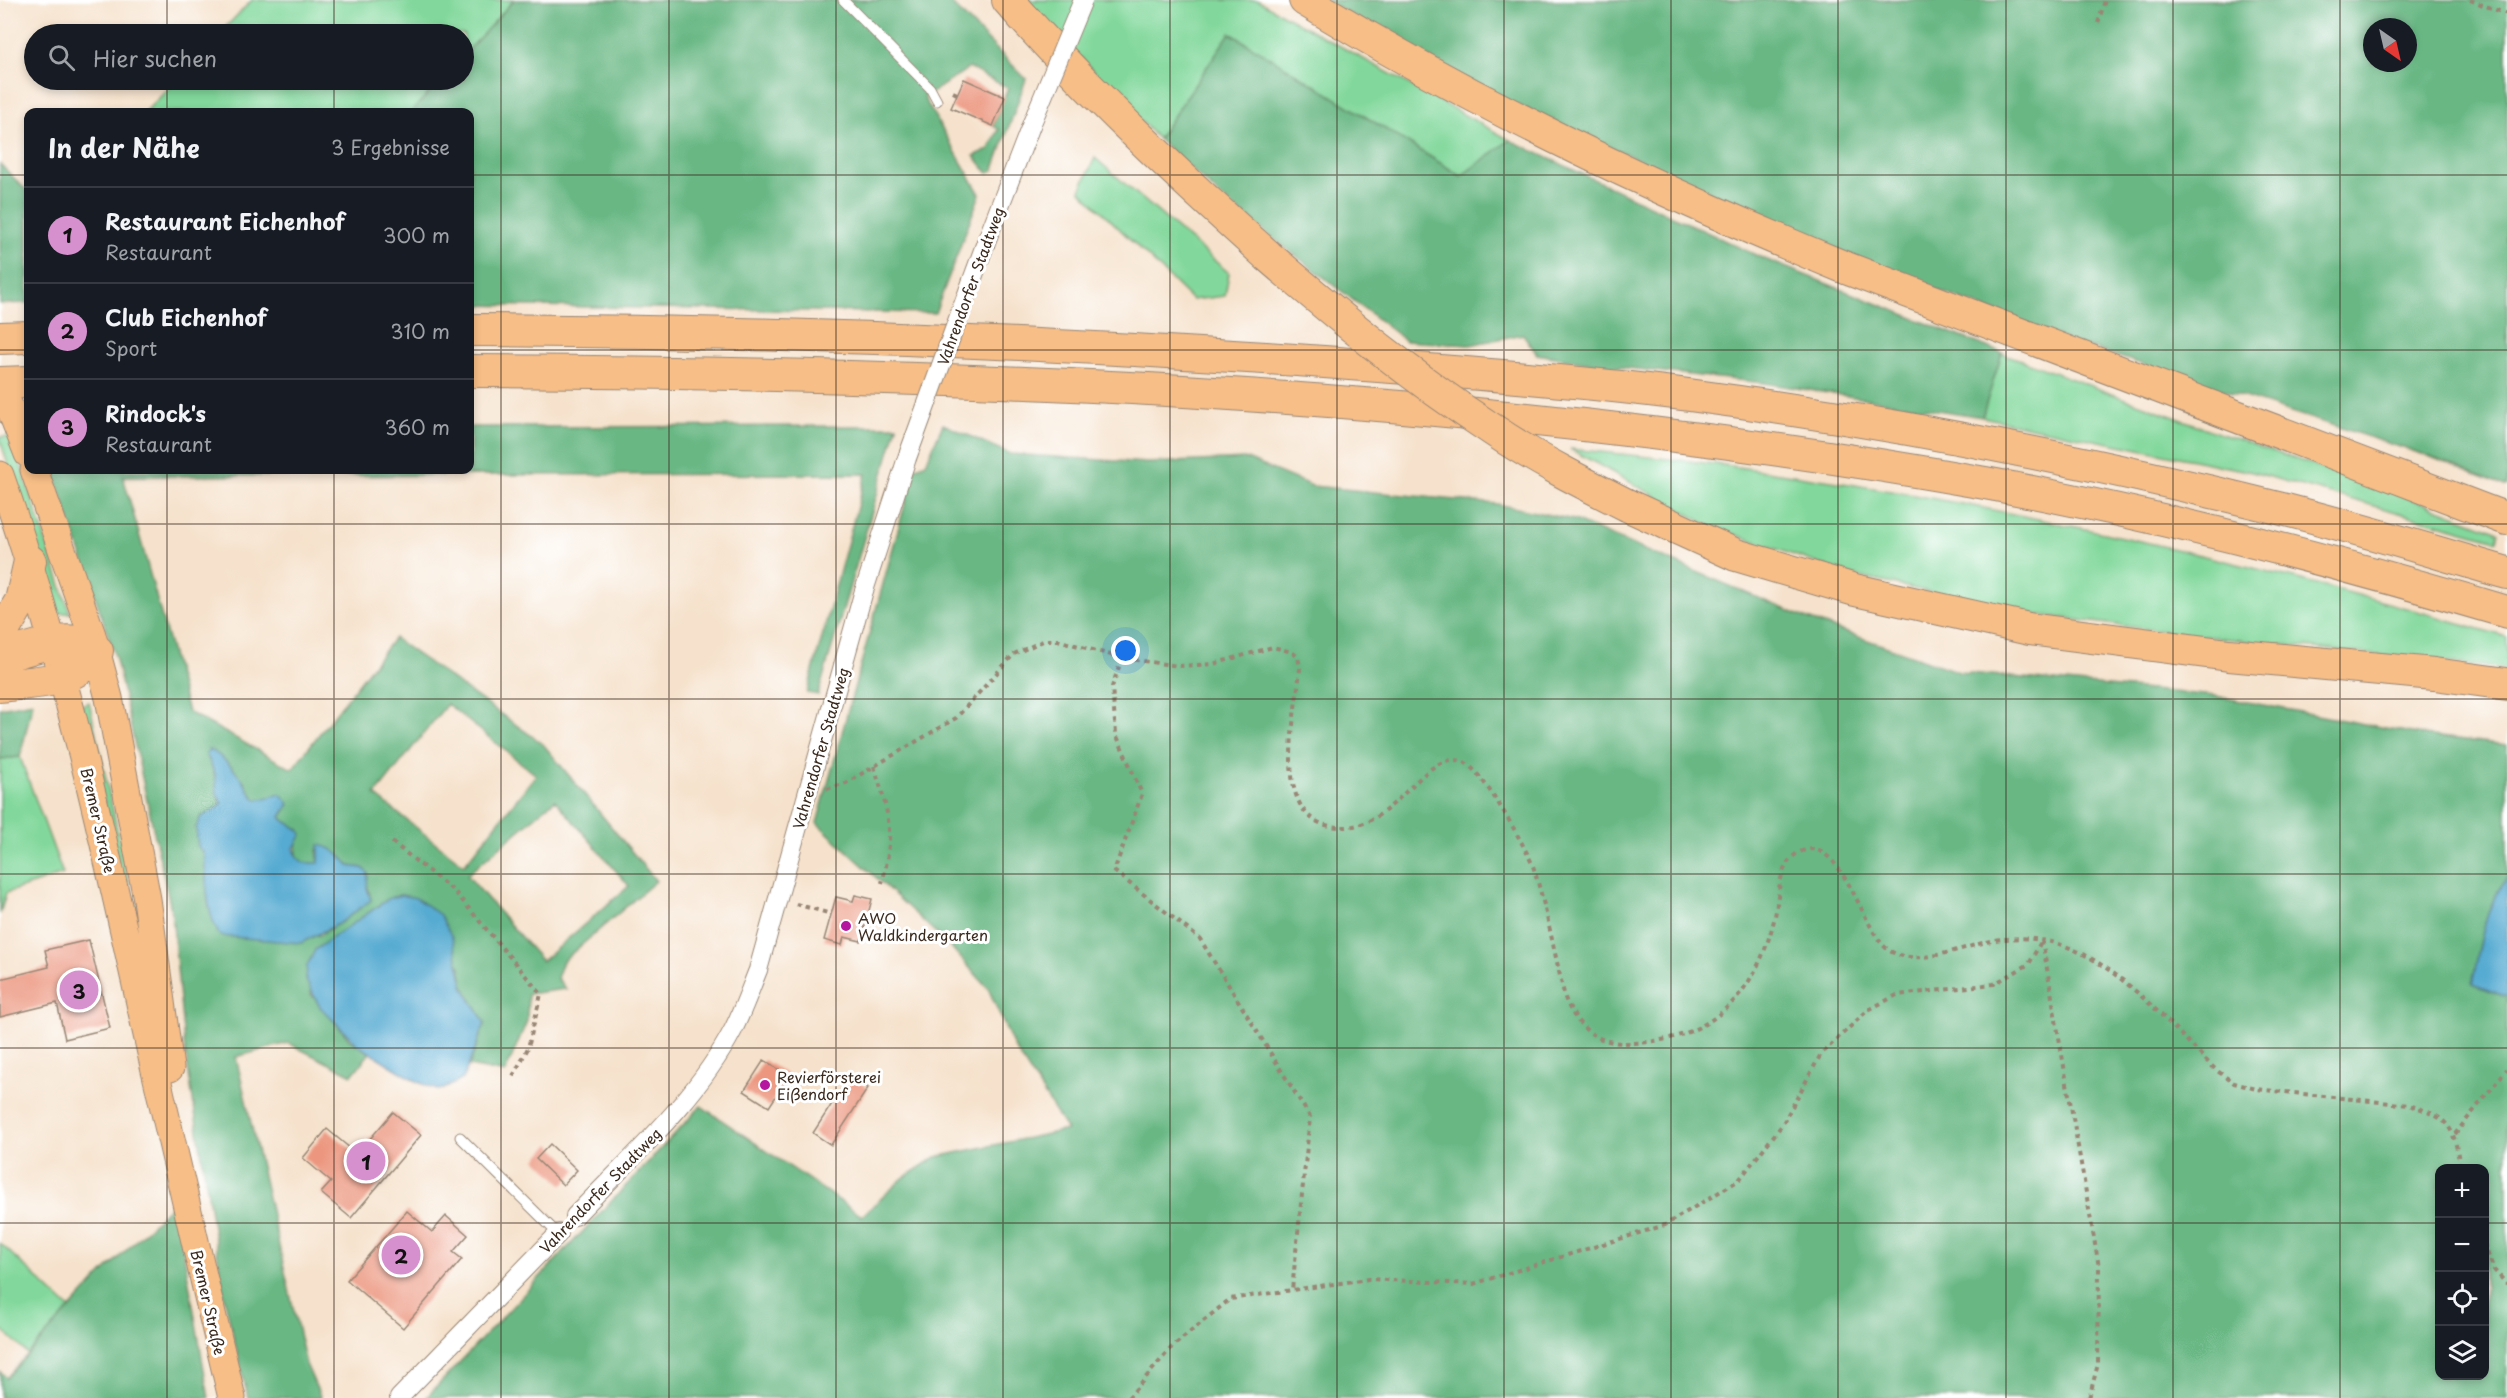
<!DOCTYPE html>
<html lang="de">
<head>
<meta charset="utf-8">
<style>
  body { margin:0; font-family:"Playpen Sans",sans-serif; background:#20242c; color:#f1f3f6 }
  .controls { position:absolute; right:18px; bottom:18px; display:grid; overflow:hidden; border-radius:12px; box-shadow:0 3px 9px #0003 }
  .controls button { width:54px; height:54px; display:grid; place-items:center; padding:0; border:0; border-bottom:2px solid #363941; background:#171b24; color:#f1f3f6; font:30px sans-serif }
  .compass { position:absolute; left:2363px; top:18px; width:54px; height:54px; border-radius:50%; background:#171b24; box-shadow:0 3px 9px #0003; rotate:146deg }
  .you { position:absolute; left:1126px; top:651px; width:21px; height:21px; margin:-15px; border:4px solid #fff; border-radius:50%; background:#1a73e8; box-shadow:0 0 0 9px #1a73e833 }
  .badge { display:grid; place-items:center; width:39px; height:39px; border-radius:50%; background:#d690ce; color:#111; font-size:20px; font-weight:700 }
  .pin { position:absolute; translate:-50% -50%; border:3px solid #fff; box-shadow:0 2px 6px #0006 }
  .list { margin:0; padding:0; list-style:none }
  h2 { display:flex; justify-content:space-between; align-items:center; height:78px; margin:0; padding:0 24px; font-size:26px }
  h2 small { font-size:20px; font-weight:400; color:#9ea1a6 }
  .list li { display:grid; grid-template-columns:39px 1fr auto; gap:18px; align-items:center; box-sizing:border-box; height:96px; padding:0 24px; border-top:2px solid #363941 }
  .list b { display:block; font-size:22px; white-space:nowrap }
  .list p { margin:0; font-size:20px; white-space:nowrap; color:#9ea1a6 }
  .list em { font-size:20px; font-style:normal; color:#9ea1a6 }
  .icon { flex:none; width:33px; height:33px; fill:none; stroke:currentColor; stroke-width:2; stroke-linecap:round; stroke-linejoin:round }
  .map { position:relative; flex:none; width:2507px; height:1398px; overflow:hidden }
  .search { position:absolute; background:#171b24; box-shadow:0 3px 9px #0003; left:24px; top:24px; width:450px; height:66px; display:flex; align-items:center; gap:15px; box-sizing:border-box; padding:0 21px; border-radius:33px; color:#9ea1a6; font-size:22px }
  .panel { position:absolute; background:#171b24; box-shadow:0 3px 9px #0003; left:24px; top:108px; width:450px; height:366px; border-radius:12px }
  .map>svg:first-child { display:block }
  .green { fill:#82d89c; stroke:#5e815d; stroke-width:1.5 }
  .forest { fill:#69b884; stroke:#527151; stroke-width:1.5; fill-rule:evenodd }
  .water { fill:#56abd2; stroke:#486a78; stroke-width:1.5 }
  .building { fill:#ec967f }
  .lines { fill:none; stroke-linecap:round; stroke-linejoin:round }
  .lane-casing { stroke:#988675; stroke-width:11 }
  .street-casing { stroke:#988675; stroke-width:20 }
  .primary-casing { stroke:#988675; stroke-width:29 }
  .highway-casing { stroke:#988675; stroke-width:34 }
  .path { stroke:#988675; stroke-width:4; stroke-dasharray:4.5 4.5; stroke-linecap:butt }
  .lane { stroke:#fff; stroke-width:9 }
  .street { stroke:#fff; stroke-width:18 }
  .primary { stroke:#f7be87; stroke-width:27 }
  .highway { stroke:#f7be87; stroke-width:32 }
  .street-bridge-casing { stroke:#988675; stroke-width:20; stroke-linecap:butt }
  .highway-bridge-casing { stroke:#988675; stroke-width:34; stroke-linecap:butt }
  .street-bridge { stroke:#fff; stroke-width:18 }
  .highway-bridge { stroke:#f7be87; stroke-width:32 }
  .grid { fill:none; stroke:#3b2a1e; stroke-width:1.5; stroke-opacity:0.55 }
  .poi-dot { fill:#b5179e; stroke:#fff; stroke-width:2 }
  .labels { text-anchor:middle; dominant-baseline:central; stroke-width:6; stroke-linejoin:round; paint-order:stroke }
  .street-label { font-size:15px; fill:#3b2a1e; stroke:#fff }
  .poi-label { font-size:15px; fill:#3b2a1e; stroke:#fff; text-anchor:start }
</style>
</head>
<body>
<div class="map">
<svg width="2507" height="1398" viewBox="0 0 2507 1398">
  <rect width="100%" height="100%" fill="#fff"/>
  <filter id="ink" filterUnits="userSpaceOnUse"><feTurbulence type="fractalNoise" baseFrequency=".0167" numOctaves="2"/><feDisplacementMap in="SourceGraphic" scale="12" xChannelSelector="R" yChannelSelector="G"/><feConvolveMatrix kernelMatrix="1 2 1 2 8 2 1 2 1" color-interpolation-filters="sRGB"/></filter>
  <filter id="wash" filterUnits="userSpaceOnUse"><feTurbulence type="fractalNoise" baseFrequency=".008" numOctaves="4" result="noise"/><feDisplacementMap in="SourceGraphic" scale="24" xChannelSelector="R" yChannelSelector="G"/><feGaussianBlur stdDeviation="1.35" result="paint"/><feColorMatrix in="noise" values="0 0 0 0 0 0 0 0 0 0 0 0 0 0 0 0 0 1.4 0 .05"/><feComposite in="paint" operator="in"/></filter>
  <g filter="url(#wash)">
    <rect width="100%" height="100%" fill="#f6e2cc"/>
    <path class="green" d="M252,0H514L464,55V34H219Z
      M1026,0H1257L1510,140L1461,176L1230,33L1158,139Z
      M177,80H441L411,112H145Z
      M1095,158L1229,273L1225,296L1192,300L1080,190Z
      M2002,353L2207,429L2402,495L2499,532L2497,540L2252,472L1982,417Z
      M11,436L70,613H56L0,440V437Z
      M1570,449C1621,454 1672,459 1723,465C1988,501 2250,561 2507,637V669L2193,635L2032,614L1851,575L1708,525Z
      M89,702L131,893L138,908L142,962L82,705Z
      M20,757L63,874L6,893L0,914V759Z
      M0,1243L70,1309L28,1354L0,1327Z"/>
    <path class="forest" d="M514,0H948L1026,79L994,169L988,173L974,156L989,149L999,129L993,126L1008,88L969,68L924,98L980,194L935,313L470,305V112H411L441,80H464V55Z
      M1325,0H2507V487L2428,456L2073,342L1879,268L1484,90ZM2372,27H2408V63H2372Z
      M1230,33L1461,176L1510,140L1762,258L2002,353L1982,417L1764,383L1609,366L1537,354L1523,334L1470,345L1406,341L1228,203L1158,139Z
      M0,164L28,192V303L0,304Z
      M943,424L1010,454L1147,463L1247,459L1312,486L1497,504L1574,520L1813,621L1959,672L2215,696L2423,735L2507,745V878C2484,906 2480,949 2472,984L2507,997V1398H426L701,1106L862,1216L903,1178L936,1157L1067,1130L1014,1047L988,988L949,945L817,823L915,468L926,463ZM2440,1168H2484V1376H2440Z
      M897,426L818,695L807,693L866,474L123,476L188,712L292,769L394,638L543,744L656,881L563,961L557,978L566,989L528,994L527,1021L505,1073L469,1066L485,1023L464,988L460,966L401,895L390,898L315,950L311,994L350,1040L370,1053L352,1075L288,1043L236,1057L306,1364L321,1398H248L224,1297L184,1043L172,914L116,659L53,470H470V427ZM447,704L536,775L464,865L375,795ZM208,758L228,763L245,782L250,795L257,800L265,799L286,810L281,817L285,823L299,829C295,844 292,873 319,863L317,850C330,853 341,853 349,866L363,868L371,900L321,935L269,939L247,938L209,907L204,853L196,828L201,816C206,812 213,812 218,808C225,802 212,766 208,758ZM555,800L629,886L542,961L467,875Z
      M33,702L20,757L0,759V708Z
      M175,1202L209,1398H0V1372L7,1377L101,1275Z"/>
    <path class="water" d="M209,749C221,755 238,772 245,784C250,791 250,795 257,800L281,794L289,804L281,817C287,825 297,825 302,834L294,848L297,857L304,863H319V845C330,846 343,856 349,866L363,868L368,873L367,888L371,900L340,923L301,943L220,936C205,912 207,880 204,853L198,847L196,828L201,817L219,807L222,803L217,795L215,774L206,753Z
      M2507,878V997L2472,984C2480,950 2484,905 2507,878Z
      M401,895L416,898L440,915L452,937L464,988L485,1023L463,1079L444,1089L437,1090L416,1081L359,1046L320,1007L306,980L307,966L315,950L390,898Z"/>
    <g id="blocks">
      <path class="building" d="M964,79L1005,97L993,126L951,108Z
        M855,895L872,899L861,941L844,937L842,945L824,940L836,897L853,901Z
        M89,940L110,1028L65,1039L57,1003L0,1017V979L49,967L45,950Z
        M764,1060L789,1076L769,1107L744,1091Z
        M850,1076L868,1088L831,1145L813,1133Z
        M393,1112L421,1135L351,1218L321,1193L331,1182L303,1158L327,1129L357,1154Z
        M550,1144L577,1170L563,1185L536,1159Z
        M407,1211L432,1232L446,1216L468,1235L453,1252L462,1259L403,1328L347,1280Z"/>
    </g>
  </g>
  <g filter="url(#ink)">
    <use href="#blocks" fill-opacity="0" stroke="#988675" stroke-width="1.5"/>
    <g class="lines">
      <g class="lane-casing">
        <path id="lane" d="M843,0L930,88L937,101
          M460,1137L558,1234"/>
      </g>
      <g class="street-casing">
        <path id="street" d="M986,242L1032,123
          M575,1216C630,1158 696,1101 733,1030C743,1010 750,990 758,970L863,594L907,458
          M399,1398L559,1233"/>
      </g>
      <g class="primary-casing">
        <path id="primary" d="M0,383L28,454
          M34,470L92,635L109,698L147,899L170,1068
          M0,475C66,664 108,858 151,1053C177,1168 205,1283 232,1398"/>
      </g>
      <g class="highway-casing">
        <path id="highway" d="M1008,0C1088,92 1178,175 1268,256
          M1305,0C1477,105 1660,192 1846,268L2507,519
          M470,330C759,331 1049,342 1338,363C1455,372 1572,380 1689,395C1886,421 2085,460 2278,508C2355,527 2431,551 2507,573
          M0,338L28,337
          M470,371C977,373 1485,393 1985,483C2161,515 2335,561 2507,612
          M0,383L28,382
          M1629,506L1736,555L1855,590L2029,629L2229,655L2434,674L2507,684
          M0,636L21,601L30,561
          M0,657C29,650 71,629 97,651C74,685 36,681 0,686"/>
      </g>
      <path class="path" d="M2470,0L2507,14
        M2098,23L2105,0
        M953,92L957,94
        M1122,658L1112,687L1116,734L1142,794L1114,871L1200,939L1310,1117L1292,1290
        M874,766C889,814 895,834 882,883
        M827,789L846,783L956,718L1014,654L1045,640H1057L1122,658L1179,666L1213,664L1273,647L1292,652L1298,657L1300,668C1297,710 1269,815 1330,826C1395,838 1419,749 1462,761C1480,766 1528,850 1534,869C1547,911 1555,955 1565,998C1576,1025 1594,1043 1625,1043C1709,1044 1757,995 1775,916C1780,893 1777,858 1805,850C1840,840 1862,923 1883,945C1911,975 1971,941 2004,939C2016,938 2029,938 2041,940C2108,949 2169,1025 2216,1070L2234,1083L2256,1089L2409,1105C2451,1118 2454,1127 2460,1168
        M392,842L455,892L541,994L528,1048L511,1080
        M796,904L831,914
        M2042,940L2099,1267L2098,1364L2089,1398
        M2455,1134L2507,1069
        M2484,1244L2494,1270L2507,1284
        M1128,1398L1172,1347L1230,1299L1368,1279L1473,1284L1665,1225L1739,1180L1782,1125L1821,1054L1868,1010L1897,995L1994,984L2029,964L2042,940"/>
      <use href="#lane" class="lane"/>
      <use href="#street" class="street"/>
      <use href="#primary" class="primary"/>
      <use href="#highway" class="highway"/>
      <g class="street-bridge-casing">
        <path id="street-bridge" d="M1032,123L1083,0
          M907,458L986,242"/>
      </g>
      <g class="highway-bridge-casing">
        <path id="highway-bridge" d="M1268,256C1340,318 1413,378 1493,430C1536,459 1583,483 1629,506"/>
      </g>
      <use href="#street-bridge" class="street-bridge"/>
      <use href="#highway-bridge" class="highway-bridge"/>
    </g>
  </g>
  <path class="grid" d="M167,0V34M334,0V34M501,0V1398M669,0V1398M836,0V1398M1003,0V1398M1170,0V1398M1337,0V1398M1504,0V1398M1671,0V1398M1838,0V1398M2006,0V1398M2173,0V1398M2340,0V1398M167,80V112M334,80V112M0,175H28M470,175H2507M0,350H28M470,350H2507M167,470V1398M334,470V1398M0,524H2507M0,699H2507M0,874H2507M0,1048H2507M0,1223H2440M2484,1223H2507"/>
  <g class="poi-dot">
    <circle cx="846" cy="926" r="6"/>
    <circle cx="765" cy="1085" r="6"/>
  </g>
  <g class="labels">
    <g class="street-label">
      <text transform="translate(970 286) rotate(-70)">Vahrendorfer Stadtweg</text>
      <text transform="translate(820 748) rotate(-74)">Vahrendorfer Stadtweg</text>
      <text transform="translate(99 820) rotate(77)">Bremer Straße</text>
      <text transform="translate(600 1190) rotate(-46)">Vahrendorfer Stadtweg</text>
      <text transform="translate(209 1302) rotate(77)">Bremer Straße</text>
    </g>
    <g class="poi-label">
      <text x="858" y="917">AWO<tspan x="858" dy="17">Waldkindergarten</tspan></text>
      <text x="777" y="1076">Revierförsterei<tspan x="777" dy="17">Eißendorf</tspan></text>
    </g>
  </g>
</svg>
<div class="controls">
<button>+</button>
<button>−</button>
<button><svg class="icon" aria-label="locate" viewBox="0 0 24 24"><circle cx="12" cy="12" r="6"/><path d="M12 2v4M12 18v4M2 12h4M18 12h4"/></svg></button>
<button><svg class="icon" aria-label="layers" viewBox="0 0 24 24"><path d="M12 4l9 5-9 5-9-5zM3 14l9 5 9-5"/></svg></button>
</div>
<svg class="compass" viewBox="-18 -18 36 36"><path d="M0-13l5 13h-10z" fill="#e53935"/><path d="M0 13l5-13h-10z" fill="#9ea1a6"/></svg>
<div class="you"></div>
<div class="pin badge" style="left:366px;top:1161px">1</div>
<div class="pin badge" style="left:401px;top:1255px">2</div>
<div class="pin badge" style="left:79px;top:990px">3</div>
<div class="search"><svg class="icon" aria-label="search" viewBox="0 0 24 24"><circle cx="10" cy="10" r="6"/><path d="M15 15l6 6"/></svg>Hier suchen</div>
<section class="panel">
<h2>In der Nähe<small>3 Ergebnisse</small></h2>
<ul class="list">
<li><span class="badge">1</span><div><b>Restaurant Eichenhof</b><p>Restaurant</p></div><em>300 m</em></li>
<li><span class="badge">2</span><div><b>Club Eichenhof</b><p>Sport</p></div><em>310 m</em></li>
<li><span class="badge">3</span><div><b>Rindock's</b><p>Restaurant</p></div><em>360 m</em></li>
</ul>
</section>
</div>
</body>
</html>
